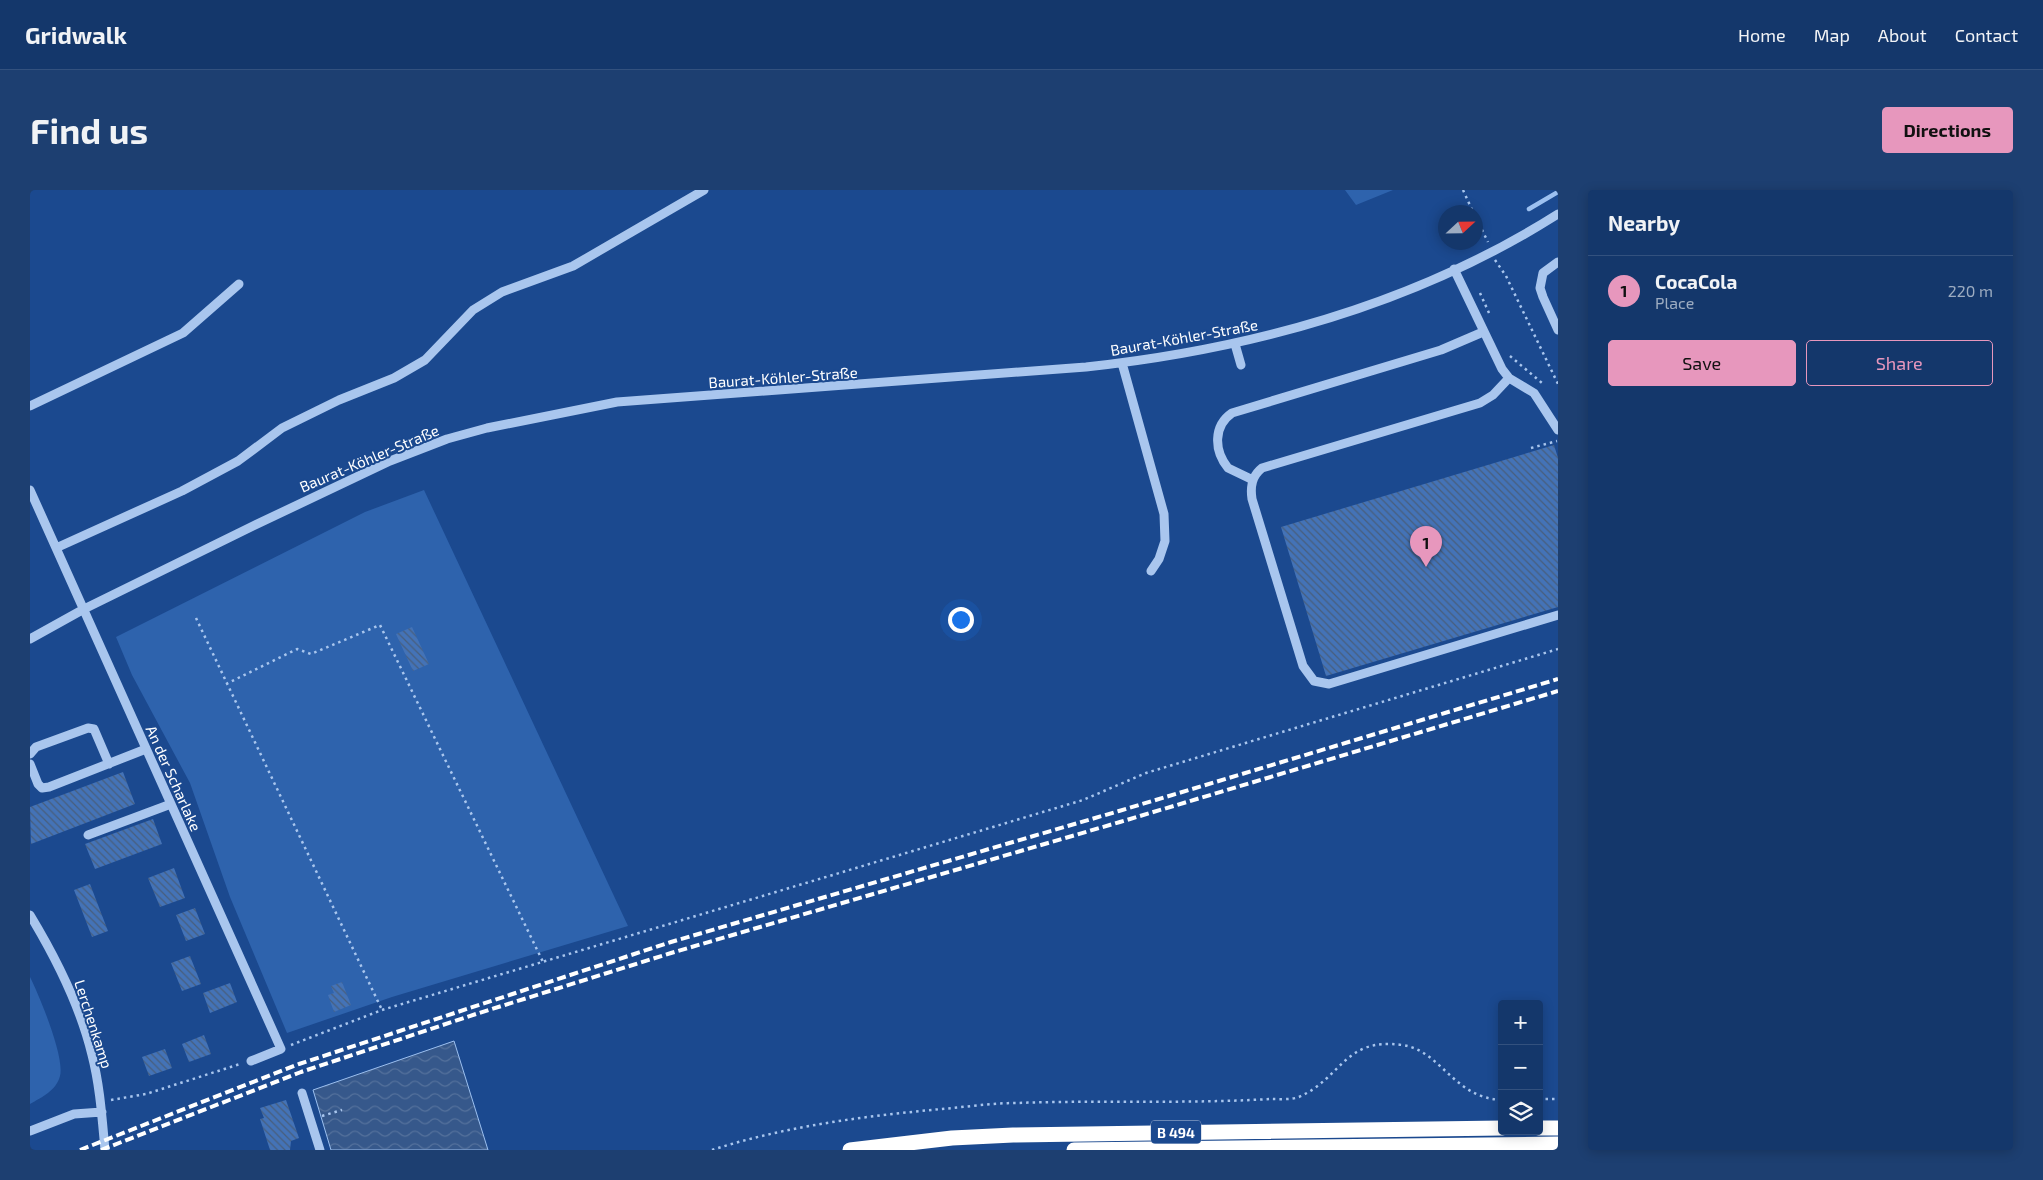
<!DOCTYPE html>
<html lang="en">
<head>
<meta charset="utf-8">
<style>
  body { margin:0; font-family:"Exo 2",sans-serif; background:#1d3f71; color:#f1f3f6 }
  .controls { position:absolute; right:15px; bottom:15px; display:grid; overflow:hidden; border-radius:5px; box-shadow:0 2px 12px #0003 }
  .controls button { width:45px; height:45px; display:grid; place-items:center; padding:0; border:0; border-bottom:1px solid #33517e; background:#14376b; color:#f1f3f6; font:25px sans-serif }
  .compass { position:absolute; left:1408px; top:15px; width:45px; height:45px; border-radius:50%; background:#14376b; box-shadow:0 2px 12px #0003; rotate:68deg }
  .you { position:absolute; left:930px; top:429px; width:18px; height:18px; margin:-12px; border:4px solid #fff; border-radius:50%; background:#1a73e8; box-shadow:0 0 0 8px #1a73e833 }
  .badge { display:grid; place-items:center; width:32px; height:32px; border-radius:50%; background:#e797bd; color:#111; font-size:16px; font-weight:700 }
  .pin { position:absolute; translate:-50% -41px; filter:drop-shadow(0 1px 2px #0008) }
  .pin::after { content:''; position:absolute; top:26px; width:18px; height:15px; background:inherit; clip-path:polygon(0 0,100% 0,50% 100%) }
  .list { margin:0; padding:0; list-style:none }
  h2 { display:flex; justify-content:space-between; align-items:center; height:65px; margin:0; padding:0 20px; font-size:21px }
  h2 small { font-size:16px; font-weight:400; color:#9dacc1 }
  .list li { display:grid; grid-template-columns:32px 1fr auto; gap:15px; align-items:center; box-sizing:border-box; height:70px; padding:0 20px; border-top:1px solid #33517e }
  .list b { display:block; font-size:19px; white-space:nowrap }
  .list p { margin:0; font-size:16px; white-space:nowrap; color:#9dacc1 }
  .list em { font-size:16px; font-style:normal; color:#9dacc1 }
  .actions { display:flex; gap:10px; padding:15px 20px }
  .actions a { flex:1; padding:11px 0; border:1px solid #e797bd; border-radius:5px; text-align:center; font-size:18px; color:#e797bd }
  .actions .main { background:#e797bd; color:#111 }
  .icon { flex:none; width:28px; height:28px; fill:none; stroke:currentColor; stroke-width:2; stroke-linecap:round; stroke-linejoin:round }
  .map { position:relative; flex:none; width:1528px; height:960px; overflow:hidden; border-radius:5px }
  header { display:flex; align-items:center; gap:30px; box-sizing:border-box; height:70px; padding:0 25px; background:#14376b; border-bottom:1px solid #33517e }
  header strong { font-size:24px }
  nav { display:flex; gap:28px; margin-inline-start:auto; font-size:18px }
  .intro { display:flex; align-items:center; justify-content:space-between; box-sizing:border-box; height:120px; padding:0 30px }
  h1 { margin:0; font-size:35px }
  .button { padding:12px 22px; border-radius:5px; background:#e797bd; color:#111; font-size:18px; font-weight:700 }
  main { display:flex; gap:30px; padding:0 30px }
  aside { flex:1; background:#14376b; border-radius:5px; box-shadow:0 2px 12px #0003 }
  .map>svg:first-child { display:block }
  .green { fill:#2e63ad }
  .water { fill:url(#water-waves); stroke:#9cc0f0 }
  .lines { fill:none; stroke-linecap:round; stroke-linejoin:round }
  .stream { stroke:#9cc0f0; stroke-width:4.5 }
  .building { fill:url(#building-back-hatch) }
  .path { stroke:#a9c6ee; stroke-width:2.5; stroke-dasharray:2.5 4; stroke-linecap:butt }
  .minor { stroke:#a9c6ee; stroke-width:9 }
  .highway { stroke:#fff; stroke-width:15 }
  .rail { stroke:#fff; stroke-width:4; stroke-dasharray:9 4; stroke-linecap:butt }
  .labels { text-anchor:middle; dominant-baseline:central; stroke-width:4; stroke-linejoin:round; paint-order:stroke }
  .shield { fill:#1b498f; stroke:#bbc8dd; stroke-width:1 }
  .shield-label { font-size:14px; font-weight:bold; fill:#fff }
  .street-label { font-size:15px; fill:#fff; stroke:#1b498f }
</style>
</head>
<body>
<header>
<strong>Gridwalk</strong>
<nav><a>Home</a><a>Map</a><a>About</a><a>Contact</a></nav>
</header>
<div class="intro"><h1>Find us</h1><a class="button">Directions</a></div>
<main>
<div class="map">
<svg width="1528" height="960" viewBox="0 0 1528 960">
  <defs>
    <pattern id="water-waves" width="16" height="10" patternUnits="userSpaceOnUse" patternTransform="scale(1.25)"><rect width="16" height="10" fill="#36588b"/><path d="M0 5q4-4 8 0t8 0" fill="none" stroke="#54719c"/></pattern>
    <pattern id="building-back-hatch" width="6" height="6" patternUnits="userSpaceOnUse" patternTransform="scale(1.25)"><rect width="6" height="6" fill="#4473b7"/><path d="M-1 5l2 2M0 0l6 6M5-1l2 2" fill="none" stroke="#485e7c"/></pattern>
  </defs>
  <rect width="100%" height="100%" fill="#1b498f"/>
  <path class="green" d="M1315,0H1363L1326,15Z
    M394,300L598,736L362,807L257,843L200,707L160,593L102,485L86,447L335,322Z
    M0,787C9,805 35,867 30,886C26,901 12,907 0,914Z"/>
  <path class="water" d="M424,851L458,960H301L283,900Z"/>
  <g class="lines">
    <path class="stream" d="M1499,19L1528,2"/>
  </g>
  <path class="building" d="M1524,255L1528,268V417L1296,486L1251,337Z
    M382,437L399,474L383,481L366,444Z
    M93,582L105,614L1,654L0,617Z
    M123,629L132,654L65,679L55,654Z
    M144,678L155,708L130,717L118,688Z
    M60,694L78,741L62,747L44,700Z
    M165,718L175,744L156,751L146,725Z
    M160,766L171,794L152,801L141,773Z
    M312,792L321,815L304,822L298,805L304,803L301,796Z
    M200,793L207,812L180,823L173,803Z
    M174,845L181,864L159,872L152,854Z
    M135,859L142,878L119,886L112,867Z
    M256,910L269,948L261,951L260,960H240L230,929L234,928L230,918Z"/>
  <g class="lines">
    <path class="path" d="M1433,0L1443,22
      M1446,28L1458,52
      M1465,70L1476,86L1528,194
      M1450,103L1459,123
      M1480,166L1512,193
      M1501,258L1527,251
      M166,428L352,820
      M196,494L267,459L281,464L350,435L513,772
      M261,855L352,820L1053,610L1116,583L1528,459
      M1509,909H1528
      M81,910L116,904L210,874
      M292,926L312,920
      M682,960C756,936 835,926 912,919C936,917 961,913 986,913C1071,910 1156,914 1240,909C1249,909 1261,910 1269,907C1312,888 1314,847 1372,855C1411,860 1423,908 1472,910"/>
    <path class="minor" d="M1528,72L1513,83L1510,98L1513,107L1528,140
      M1424,79L1472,179L1479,188L1504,203L1528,240
      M1205,154L1211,175
      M1092,173L1134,324L1135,351L1129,369L1121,381
      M1479,188L1463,205L1450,213L1232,278C1222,286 1220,296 1222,309L1273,476L1284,491L1299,494L1528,425
      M0,216L153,143L209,94
      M1223,290L1198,278C1184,261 1183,236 1202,223L1411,160L1453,142
      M0,300L251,859L221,871
      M26,358L152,301L208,271L252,238L309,210L364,188L395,170L443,120L472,102L543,76L674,0
      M0,449L54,419L223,336L360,271L417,249L457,238L587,212L1056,177C1222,159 1386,114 1528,24
      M0,564L6,557L58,538L64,539L79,574
      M0,574L8,594L12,598L19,597L116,559
      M58,645L141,614
      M0,725C26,768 50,815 62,865C70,896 72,928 75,960
      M272,903L290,960
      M0,941L44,924L72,922"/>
    <path class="highway" d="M1509,938H1528
      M820,960L922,948L983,945L1472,938
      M1044,960L1528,954"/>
    <path class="rail" d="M50,960L269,874L641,752L1089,621L1528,489
      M71,960L271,882L446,824L641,763L1090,632L1528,501"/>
  </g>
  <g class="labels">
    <rect class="shield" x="1121" y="930.5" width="50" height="23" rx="4"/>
    <g class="shield-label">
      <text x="1146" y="942">B 494</text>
    </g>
    <g class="street-label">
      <text transform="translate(1154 147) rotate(-10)">Baurat-Köhler-Straße</text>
      <text transform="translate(753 187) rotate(-4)">Baurat-Köhler-Straße</text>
      <text transform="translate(339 268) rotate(-23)">Baurat-Köhler-Straße</text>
      <text transform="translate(144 588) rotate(66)">An der Scharlake</text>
      <text transform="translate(64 834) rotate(72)">Lerchenkamp</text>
    </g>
  </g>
</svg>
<div class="controls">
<button>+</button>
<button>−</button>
<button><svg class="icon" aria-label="layers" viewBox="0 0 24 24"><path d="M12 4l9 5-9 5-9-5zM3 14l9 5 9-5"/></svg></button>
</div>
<svg class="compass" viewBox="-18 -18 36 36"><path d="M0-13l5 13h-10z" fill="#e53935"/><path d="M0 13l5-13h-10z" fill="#9dacc1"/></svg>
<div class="you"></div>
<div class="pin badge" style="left:1396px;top:377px">1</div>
</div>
<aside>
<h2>Nearby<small></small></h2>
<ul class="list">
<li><span class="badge">1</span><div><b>CocaCola</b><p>Place</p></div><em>220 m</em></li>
</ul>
<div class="actions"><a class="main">Save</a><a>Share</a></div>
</aside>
</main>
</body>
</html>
